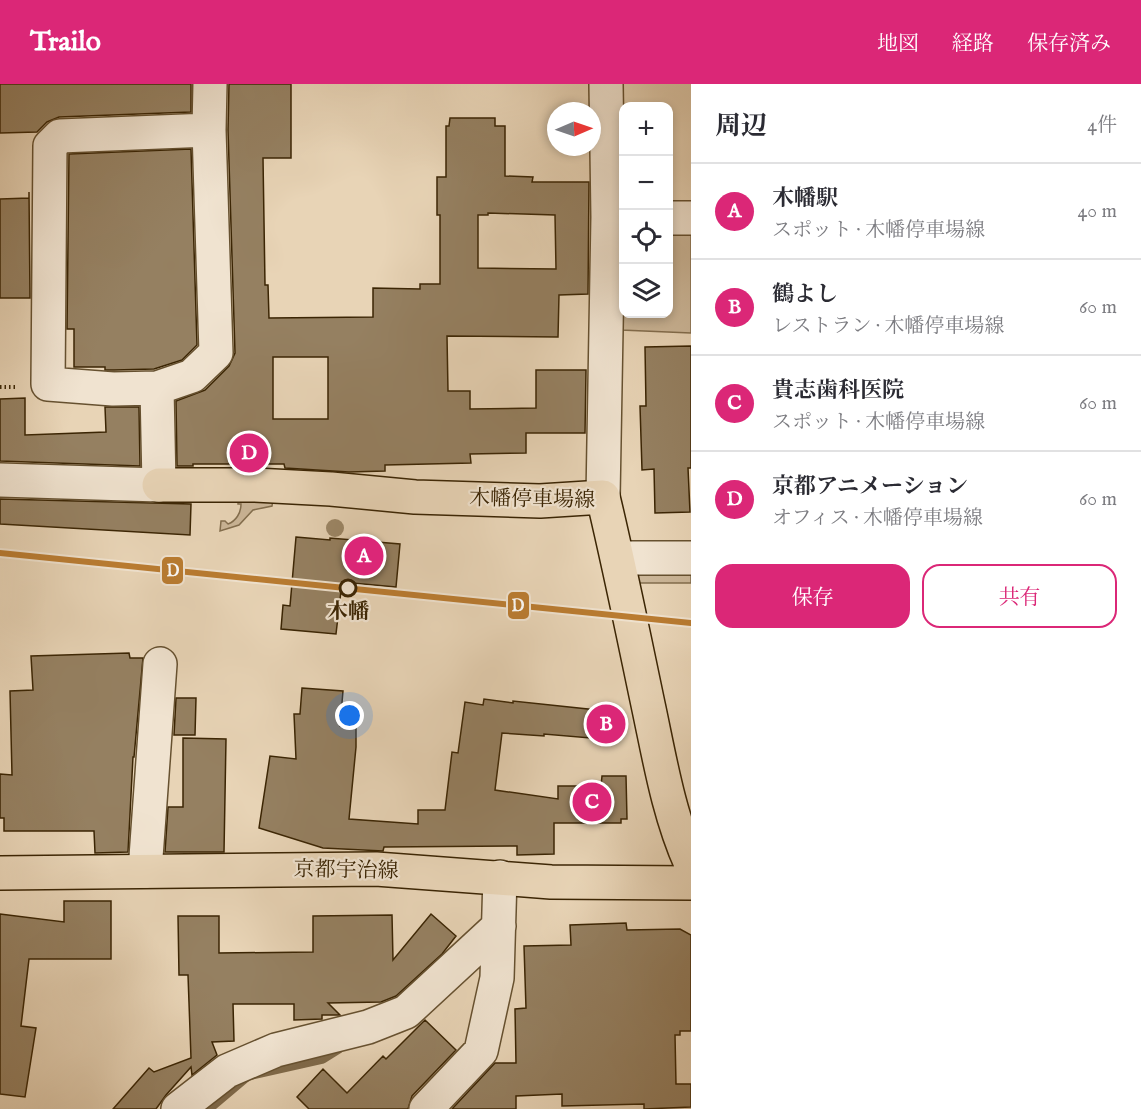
<!DOCTYPE html>
<html lang="ja">
<head>
<meta charset="utf-8">
<style>
  body { margin:0; font-family:"IM FELL English","Noto Serif JP",serif; background:#f7f7f7; color:#2b2b33 }
  .controls { position:absolute; right:18px; top:18px; display:grid; overflow:hidden; border-radius:12px; box-shadow:0 3px 9px #0003 }
  .controls button { width:54px; height:54px; display:grid; place-items:center; padding:0; border:0; border-bottom:2px solid #e1e1e2; background:#fff; color:#2b2b33; font:30px sans-serif }
  .compass { position:absolute; left:547px; top:18px; width:54px; height:54px; border-radius:50%; background:#fff; box-shadow:0 3px 9px #0003; rotate:88deg }
  .you { position:absolute; left:350px; top:632px; width:21px; height:21px; margin:-15px; border:4px solid #fff; border-radius:50%; background:#1a73e8; box-shadow:0 0 0 9px #1a73e833 }
  .badge { display:grid; place-items:center; width:39px; height:39px; border-radius:50%; background:#db2777; color:#fff; font-size:20px; font-weight:700 }
  .pin { position:absolute; translate:-50% -50%; border:3px solid #fff; box-shadow:0 2px 6px #0006 }
  .list { margin:0; padding:0; list-style:none }
  h2 { display:flex; justify-content:space-between; align-items:center; height:78px; margin:0; padding:0 24px; font-size:26px }
  h2 small { font-size:20px; font-weight:400; color:#7c7c81 }
  .list li { display:grid; grid-template-columns:39px 1fr auto; gap:18px; align-items:center; box-sizing:border-box; height:96px; padding:0 24px; border-top:2px solid #e1e1e2 }
  .list b { display:block; font-size:22px; white-space:nowrap }
  .list p { margin:0; font-size:20px; white-space:nowrap; color:#7c7c81 }
  .list em { font-size:20px; font-style:normal; color:#7c7c81 }
  .actions { display:flex; gap:12px; padding:18px 24px }
  .actions a { flex:1; padding:14px 0; border:2px solid #db2777; border-radius:18px; text-align:center; font-size:21px; color:#db2777 }
  .actions .main { background:#db2777; color:#fff }
  .icon { flex:none; width:33px; height:33px; fill:none; stroke:currentColor; stroke-width:2; stroke-linecap:round; stroke-linejoin:round }
  .map { position:relative; flex:none; width:691px; height:1025px; overflow:hidden }
  header { display:flex; align-items:center; gap:36px; box-sizing:border-box; height:84px; padding:0 30px; background:#db2777; color:#fff }
  header strong { font-size:28px }
  nav { display:flex; gap:33px; margin-inline-start:auto; font-size:21px }
  main { display:flex }
  aside { flex:1; background:#fff }
  .map>svg:first-child { display:block }
  .green { fill:#cbb698; stroke:#836e4e; stroke-width:1.5 }
  .lines { fill:none; stroke-linecap:round; stroke-linejoin:round }
  .stream { stroke:#7f6a4a; stroke-width:9 }
  .building { fill:#958061; stroke:#3b2504; stroke-width:1.5; fill-rule:evenodd }
  .minor-casing { stroke:#665130; stroke-width:36 }
  .major-casing { stroke:#3b2504; stroke-width:36 }
  .path { stroke:#3b2504; stroke-width:4; stroke-dasharray:1.5 3; stroke-linecap:butt }
  .minor { stroke:#f0e3d0; stroke-width:33 }
  .major { stroke:#e8d4b6; stroke-width:33 }
  .rail-1-casing { stroke:#f0e3d0; stroke-width:10 }
  .rail-1 { stroke:#ba7c31; stroke-width:6 }
  .tree { fill:#9d8868 }
  .stop-dot { fill:#f0e3d0; stroke:#3b2504; stroke-width:3 }
  .labels { text-anchor:middle; dominant-baseline:central; stroke-width:4.5; stroke-linejoin:round; paint-order:stroke }
  .street-label { font-size:21px; fill:#3b2504; stroke:#f0e3d0 }
  .stop-label { font-size:21px; font-weight:bold; fill:#3b2504; stroke:#f0e3d0 }
  .line-badge { stroke:#f0e3d0; stroke-width:2 }
  .badge-label { font-size:16px; text-anchor:middle; font-weight:bold; fill:#fff }
</style>
</head>
<body>
<header>
<strong>Trailo</strong>
<nav><a>地図</a><a>経路</a><a>保存済み</a></nav>
</header>
<main>
<div class="map">
<svg width="691" height="1025" viewBox="0 0 691 1025">
  <rect width="100%" height="100%" fill="#e8d4b6"/>
  <filter id="stains"><feTurbulence type="fractalNoise" baseFrequency=".00333" numOctaves="4"/><feColorMatrix values="0 0 0 0 .2 0 0 0 0 .09 0 0 0 0 .02 0 0 0 .5 -.17"/></filter>
  <radialGradient id="worn" r=".72"><stop offset=".6" stop-color="#630" stop-opacity="0"/><stop offset="1" stop-color="#630" stop-opacity=".3"/></radialGradient>
  <path class="green" d="M669,139L691,140V249L621,246L623,179L624,230H668Z
    M238,414L273,415L272,422L253,426L239,441L220,447L221,437H225L228,440C236,437 241,429 241,420H238Z
    M629,464L691,465V499H634Z"/>
  <g class="lines">
    <path class="stream" d="M209,1025L248,992L323,975L339,965"/>
  </g>
  <path class="building" d="M0,0H191V28L59,33L47,38L37,48L0,49Z
    M229,0H291V74H263L265,201H268L269,234L373,233V204L420,205V200H440V131H437V93H446V42H449L450,34H495V42H505V92L533,93L532,98H589L588,210L559,211L558,253L447,252L448,307H470V325L536,324V286H586L585,349H526V369L470,370L471,379L385,381V387L349,388L285,384L284,380H193V382H177L176,317L205,306L229,282L235,269L228,46ZM488,129L555,131L556,185L478,184V131H488ZM273,273H328V335H273Z
    M191,65L197,261L182,276L154,285L114,286H105V283H74V245H67L69,70Z
    M29,108L30,214H0V115L29,114Z
    M691,262V384H688L690,428L655,429L654,385L642,386L640,322H646L645,263Z
    M25,314V351L106,348L105,323H139L140,382L0,377V315Z
    M0,415L191,420L190,451L0,440Z
    M296,453L330,456V454L400,460L396,503L342,498L336,550L281,545L283,521L290,522Z
    M129,569L130,574H143L134,673H133L128,768L95,769L94,747H4V734H0V690L12,691L10,607L33,606L31,572Z
    M302,604L343,607L340,642H356V663L349,735L418,740V726H445L452,668L458,669L465,618L483,621L484,615L513,619V617L616,628L614,656L544,650V652L502,649L495,706L558,715V702H601L602,692H626L627,735H621V739H554V770L517,771V762L384,763L383,767L323,764L259,744L270,672L296,675L294,630H300Z
    M176,614H196L195,651H174Z
    M183,654L226,655L224,768H165L168,723H183Z
    M64,817H111V875H29L21,942L36,944L25,1013L0,1010V830L64,838Z
    M431,830L456,852L442,870L396,912L381,918L328,919L340,931H322V935L294,936V920H233L234,957L212,958L217,971L192,991L191,983L166,1011L156,1025H113L149,984L154,988L191,974L188,891H179L178,832H219V869L313,868V832L392,831L393,876Z
    M626,839L627,846L680,845L691,851V947H680V951H675L676,1000H691V1023L644,1025V1020L562,1022V1010L516,1012V1025H452L495,979H516L515,925L526,924L524,862L571,861L570,841Z
    M425,936L456,966L412,1012L408,1025H309L297,1013L323,985L347,1009L383,972L386,975Z"/>
  <g class="lines">
    <g class="minor-casing">
      <path id="minor" d="M668,134H691
        M157,304L192,292L216,269L209,46L210,0
        M0,396L159,401L157,304L113,305L48,300L50,62L60,52L209,46
        M603,413L608,133L606,0
        M618,474H691
        M145,787L160,580
        M178,1025L227,987L276,966L368,943L406,928L499,842
        M426,1025L481,967L497,894L500,793"/>
    </g>
    <g class="major-casing">
      <path id="major" d="M159,401H255L331,405L415,413L540,417L603,413C620,484 634,554 649,625C660,677 669,731 691,780
        M0,789L376,785L551,798L691,799"/>
    </g>
    <path class="path" d="M0,303H17"/>
    <use href="#minor" class="minor"/>
    <use href="#major" class="major"/>
    <g class="rail-1-casing">
      <path id="rail-1" d="M0,469L691,539"/>
    </g>
    <use href="#rail-1" class="rail-1"/>
  </g>
  <circle class="tree" cx="335" cy="444" r="9"/>
  <circle class="stop-dot" cx="348" cy="504" r="8"/>
  <g class="labels">
    <g class="street-label">
      <text transform="translate(532 416) rotate(1)">木幡停車場線</text>
      <text transform="translate(346 787) rotate(1)">京都宇治線</text>
    </g>
    <g class="stop-label">
      <text x="348" y="528">木幡</text>
    </g>
  </g>
  <g class="line-badge">
    <rect x="161" y="472" width="23" height="29" rx="6" fill="#ba7c31"/>
    <rect x="507" y="507" width="23" height="29" rx="6" fill="#ba7c31"/>
  </g>
  <g class="badge-label">
    <text x="173" y="492">D</text>
    <text x="518" y="527">D</text>
  </g>
  <rect width="100%" height="100%" filter="url(#stains)"/>
  <rect width="100%" height="100%" fill="url(#worn)"/>
</svg>
<div class="controls">
<button>+</button>
<button>−</button>
<button><svg class="icon" aria-label="locate" viewBox="0 0 24 24"><circle cx="12" cy="12" r="6"/><path d="M12 2v4M12 18v4M2 12h4M18 12h4"/></svg></button>
<button><svg class="icon" aria-label="layers" viewBox="0 0 24 24"><path d="M12 4l9 5-9 5-9-5zM3 14l9 5 9-5"/></svg></button>
</div>
<svg class="compass" viewBox="-18 -18 36 36"><path d="M0-13l5 13h-10z" fill="#e53935"/><path d="M0 13l5-13h-10z" fill="#7c7c81"/></svg>
<div class="you"></div>
<div class="pin badge" style="left:364px;top:472px">A</div>
<div class="pin badge" style="left:606px;top:640px">B</div>
<div class="pin badge" style="left:592px;top:718px">C</div>
<div class="pin badge" style="left:249px;top:369px">D</div>
</div>
<aside>
<h2>周辺<small>4件</small></h2>
<ul class="list">
<li><span class="badge">A</span><div><b>木幡駅</b><p>スポット · 木幡停車場線</p></div><em>40 m</em></li>
<li><span class="badge">B</span><div><b>鶴よし</b><p>レストラン · 木幡停車場線</p></div><em>60 m</em></li>
<li><span class="badge">C</span><div><b>貴志歯科医院</b><p>スポット · 木幡停車場線</p></div><em>60 m</em></li>
<li><span class="badge">D</span><div><b>京都アニメーション</b><p>オフィス · 木幡停車場線</p></div><em>60 m</em></li>
</ul>
<div class="actions"><a class="main">保存</a><a>共有</a></div>
</aside>
</main>
</body>
</html>
